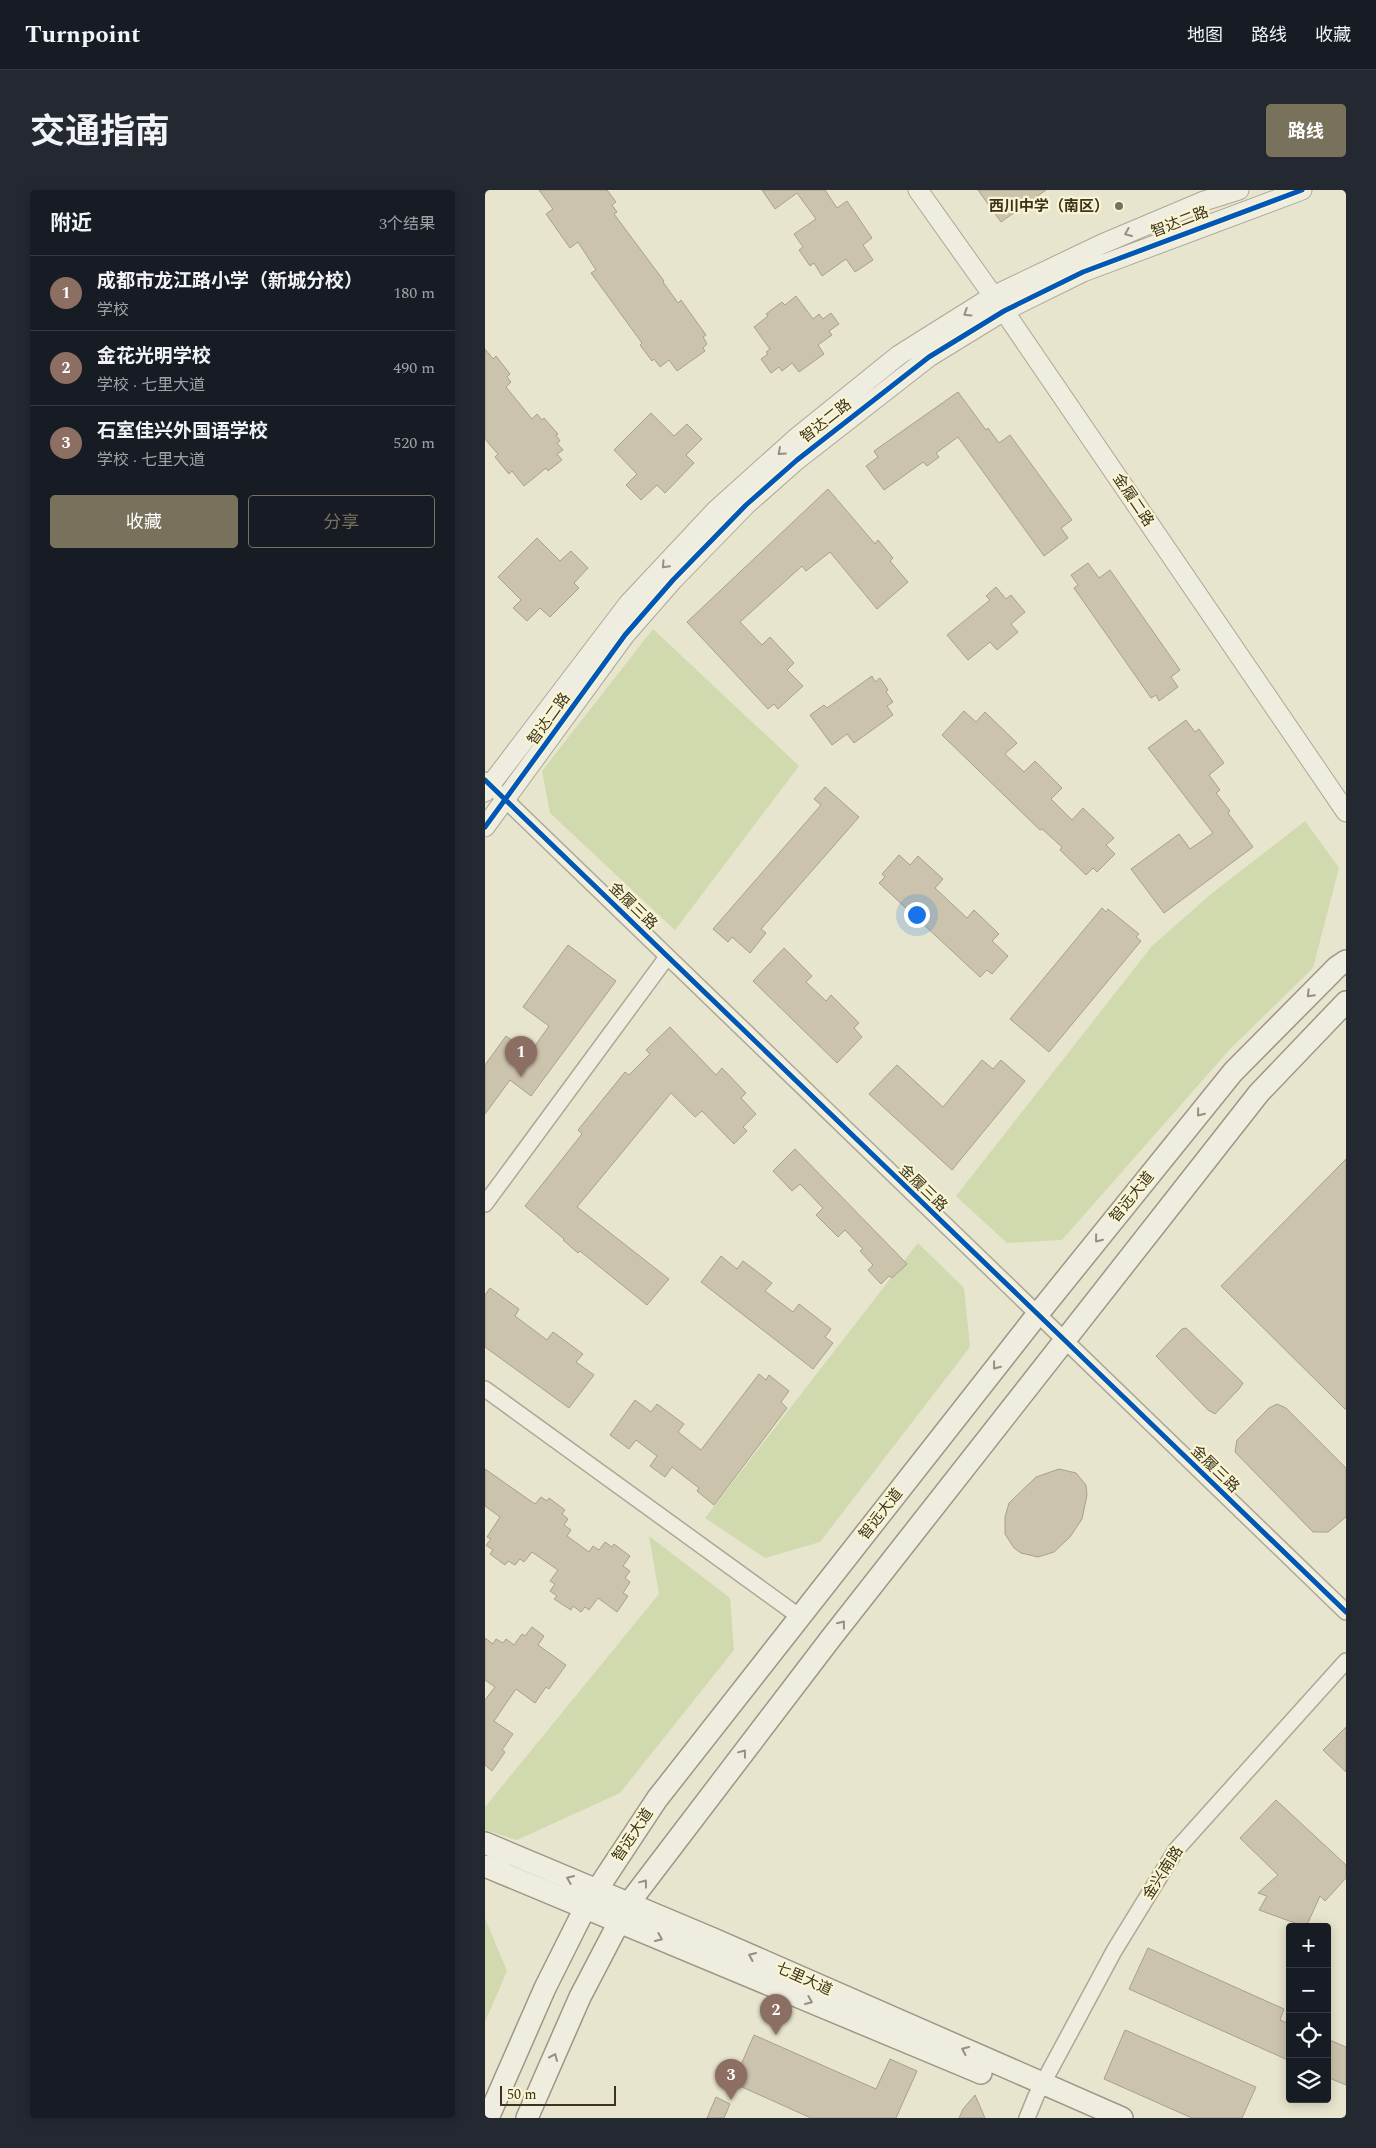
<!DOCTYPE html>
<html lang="zh">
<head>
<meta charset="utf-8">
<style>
  body { margin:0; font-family:Spectral,"Noto Sans SC",serif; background:#242831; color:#f1f3f6 }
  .controls { position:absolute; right:15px; bottom:15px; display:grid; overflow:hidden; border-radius:5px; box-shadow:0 2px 12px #0003 }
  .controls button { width:45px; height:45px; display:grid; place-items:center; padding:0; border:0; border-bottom:1px solid #363941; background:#171b24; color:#f1f3f6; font:25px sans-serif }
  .scale { position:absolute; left:15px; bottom:12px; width:116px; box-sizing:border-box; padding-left:5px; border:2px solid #3c321d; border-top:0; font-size:14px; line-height:18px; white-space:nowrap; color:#3c321d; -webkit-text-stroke:4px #f9f5d2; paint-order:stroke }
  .you { position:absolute; left:431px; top:724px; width:18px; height:18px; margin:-12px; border:4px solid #fff; border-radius:50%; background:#1a73e8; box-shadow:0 0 0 8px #1a73e833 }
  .badge { display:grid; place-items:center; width:32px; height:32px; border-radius:50%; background:#78715b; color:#fff; font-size:16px; font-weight:700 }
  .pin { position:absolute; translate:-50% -41px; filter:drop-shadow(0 1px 2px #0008) }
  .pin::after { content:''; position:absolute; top:26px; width:18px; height:15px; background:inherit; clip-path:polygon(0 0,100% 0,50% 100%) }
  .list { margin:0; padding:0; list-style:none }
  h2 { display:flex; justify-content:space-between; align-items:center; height:65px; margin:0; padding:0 20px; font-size:21px }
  h2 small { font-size:16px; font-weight:400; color:#9ea1a6 }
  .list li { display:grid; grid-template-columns:32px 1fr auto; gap:15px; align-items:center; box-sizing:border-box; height:75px; padding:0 20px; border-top:1px solid #363941 }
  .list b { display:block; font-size:19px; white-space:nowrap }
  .list p { margin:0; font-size:16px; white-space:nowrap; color:#9ea1a6 }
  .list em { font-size:16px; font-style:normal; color:#9ea1a6 }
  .actions { display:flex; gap:10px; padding:15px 20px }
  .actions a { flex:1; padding:11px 0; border:1px solid #78715b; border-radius:5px; text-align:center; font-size:18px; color:#78715b }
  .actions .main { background:#78715b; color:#fff }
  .icon { flex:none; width:28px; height:28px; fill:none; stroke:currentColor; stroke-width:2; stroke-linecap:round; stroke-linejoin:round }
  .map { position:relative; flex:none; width:861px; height:1928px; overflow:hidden; border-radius:5px }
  header { display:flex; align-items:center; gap:30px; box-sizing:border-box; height:70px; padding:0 25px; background:#171b24; border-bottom:1px solid #363941 }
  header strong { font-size:24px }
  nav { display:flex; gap:28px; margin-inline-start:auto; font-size:18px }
  .intro { display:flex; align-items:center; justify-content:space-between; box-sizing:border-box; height:120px; padding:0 30px }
  h1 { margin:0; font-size:35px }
  .button { padding:12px 22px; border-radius:5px; background:#78715b; color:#fff; font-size:18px; font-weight:700 }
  main { display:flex; gap:30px; padding:0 30px }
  aside { flex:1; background:#171b24; border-radius:5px; box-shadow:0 2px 12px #0003 }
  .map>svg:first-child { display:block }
  .green { fill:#d1daae }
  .building { fill:#ccc3ad; stroke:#a8a08c }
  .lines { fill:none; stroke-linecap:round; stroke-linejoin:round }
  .minor-casing { stroke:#aca896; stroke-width:18 }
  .tertiary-casing { stroke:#aca896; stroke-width:21 }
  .secondary-casing { stroke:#9c9786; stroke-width:24 }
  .minor { stroke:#efeddf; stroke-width:15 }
  .tertiary { stroke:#efeddf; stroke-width:19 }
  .secondary { stroke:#efeddf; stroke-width:21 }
  .cycleway-casing { stroke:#f9f5d2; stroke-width:8 }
  .cycleway { stroke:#0057b8; stroke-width:5 }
  .oneway { stroke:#96907e }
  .poi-dot { fill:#78715b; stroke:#f9f5d2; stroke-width:2 }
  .labels { text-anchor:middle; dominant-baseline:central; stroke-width:4.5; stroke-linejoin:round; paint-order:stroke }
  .poi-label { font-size:15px; font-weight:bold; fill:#3c321d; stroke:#f9f5d2; text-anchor:end }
  .street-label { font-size:15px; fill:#3c321d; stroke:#f9f5d2 }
</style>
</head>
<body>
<header>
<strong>Turnpoint</strong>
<nav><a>地图</a><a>路线</a><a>收藏</a></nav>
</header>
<div class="intro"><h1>交通指南</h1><a class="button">路线</a></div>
<main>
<aside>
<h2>附近<small>3个结果</small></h2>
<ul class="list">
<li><span class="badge" style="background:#8d6e63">1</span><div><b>成都市龙江路小学（新城分校）</b><p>学校</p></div><em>180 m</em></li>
<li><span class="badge" style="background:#8d6e63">2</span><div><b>金花光明学校</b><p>学校 · 七里大道</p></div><em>490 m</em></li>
<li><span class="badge" style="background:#8d6e63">3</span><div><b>石室佳兴外国语学校</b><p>学校 · 七里大道</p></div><em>520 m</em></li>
</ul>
<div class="actions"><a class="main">收藏</a><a>分享</a></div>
</aside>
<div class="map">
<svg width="861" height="1928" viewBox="0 0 861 1928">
  <rect width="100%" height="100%" fill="#e7e5cd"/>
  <path class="green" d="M168,439L314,576L190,740L65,623L57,581Z
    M820,631L854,678L828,778L745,859L577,1050L522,1053L471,1006L667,756L726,704Z
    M433,1053L479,1098L485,1157L335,1352L280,1368L220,1328Z
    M164,1346L245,1408L249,1460L135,1603L32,1650L0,1640V1617L174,1404Z
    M0,1728L22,1781L0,1832Z"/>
  <path class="building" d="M54,0H122L131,12L127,15L132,22L129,24L179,91L178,92L193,113L196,110L221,145L218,147L222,154L218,158L220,161L192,181L184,170L175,177L169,169L167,171L155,155L157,153L106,83L111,80L93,52L85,58L61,24L68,19Z
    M277,0H340L352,18L362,11L387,48L378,55L388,70L370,82L361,69L337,86L329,73L325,76L314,60L318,57L309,44L331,29L312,3L290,19Z
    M493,0H561L516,32Z
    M311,106L328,129L334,124L338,129L346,123L354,134L344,141L347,145L333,155L339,164L314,182L307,173L297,181L294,177L286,183L276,169L283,164L281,162L285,159L269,137L283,126L281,124L297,112L300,115Z
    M0,159L8,169L11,166L25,184L22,187L26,192L21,197L25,202L47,229L52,224L57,230L59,228L73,244L71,245L75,251L72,253L78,260L72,264L77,270L63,281L61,278L39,296L27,281L24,284L10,267L13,264L0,249Z
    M473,202L501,240L503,238L514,253L525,245L587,330L576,338L583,348L559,366L473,247L451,263L454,267L442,276L438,272L399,300L381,276L393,267L389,261Z
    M166,223L189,246L202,234L217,249L201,265L209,273L180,303L172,295L156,310L141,295L152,284L129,260Z
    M343,299L390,354L393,350L408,368L405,371L423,392L392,419L345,362L321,381L317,376L255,432L277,455L285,447L309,473L302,480L318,496L293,519L289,514L283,519L202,432Z
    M52,348L75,371L86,361L103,378L89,393L94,398L65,427L55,418L42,431L28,418L36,410L13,387Z
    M603,373L614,388L625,380L695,480L686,487L693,497L674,511L671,505L666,508L589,398L593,395L586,385Z
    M511,397L521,409L526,405L540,422L526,434L533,442L512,460L505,452L483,470L462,445L505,410L501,406Z
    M387,486L390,492L395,488L403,500L401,502L408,512L402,516L408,525L369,553L362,544L347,555L325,525L339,515L342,518Z
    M479,521L491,532L500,522L532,553L520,564L539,582L550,571L577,598L566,609L587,630L598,618L629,648L621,655L630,664L612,682L608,678L601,685L575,660L577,657L557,639L555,640L457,545Z
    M701,530L710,542L714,539L739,573L724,585L735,600L731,603L745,621L743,623L768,657L679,723L646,679L694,644L705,659L728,643L663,558Z
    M340,597L374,627L276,739L281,743L265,763L247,747L243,752L228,739L336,615L329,609Z
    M414,665L425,675L433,666L458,689L450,698L482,728L489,720L514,744L507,751L523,766L507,784L502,780L495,787L394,693L400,687L397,684Z
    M617,718L621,722L623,719L654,744L651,747L656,751L564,862L525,829Z
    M83,755L131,791L46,906L25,890L0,924V875L21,846L45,863L64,836L38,817Z
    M299,758L327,786L321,792L341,811L346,805L374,833L369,838L377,847L352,873L268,791Z
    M185,837L231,885L237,878L261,903L256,908L271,924L258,937L262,941L249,954L217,921L210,927L186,903L92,1017L184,1089L162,1115L95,1061L93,1063L78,1050L79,1049L40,1016L97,944L93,940L140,882L144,885L165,864L161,860Z
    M497,870L508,879L516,870L540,891L467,980L384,904L412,875L458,917Z
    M310,959L422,1074L407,1088L404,1086L396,1094L383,1080L388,1075L375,1061L378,1059L360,1040L353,1047L331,1025L338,1018L315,994L307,1001L288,981Z
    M861,969V1220L736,1096Z
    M236,1066L252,1079L258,1071L287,1093L280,1101L308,1122L314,1114L346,1139L340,1147L348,1153L328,1179L216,1092Z
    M5,1098L34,1119L30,1126L62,1150L68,1142L98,1164L91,1172L109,1185L84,1218L0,1157V1105Z
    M701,1138L758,1193L754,1199L730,1224L723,1220L671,1166L697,1139Z
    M274,1184L281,1190L284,1185L304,1201L296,1212L302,1218L229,1315L212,1301L214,1298L187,1277L180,1287L165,1276L172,1266L151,1250L144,1259L125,1245L150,1210L166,1222L172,1214L199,1234L193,1242L216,1260Z
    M792,1214L801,1218L861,1278V1327L843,1342H828L750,1262L752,1250L784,1218Z
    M0,1279L50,1314L56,1307L62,1311L64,1308L80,1320L77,1324L83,1329L79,1335L86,1340L82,1346L104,1362L108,1356L114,1360L120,1352L127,1357L129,1354L145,1366L138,1376L145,1381L140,1388L145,1392L138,1403L143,1406L132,1422L113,1408L104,1420L100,1417L96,1422L88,1416L86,1420L69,1409L72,1406L65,1401L70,1394L65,1391L73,1380L47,1362L39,1372L35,1369L30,1375L23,1371L20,1375L5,1364L8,1360L1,1355L6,1349L2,1347L15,1327L0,1316Z
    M574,1279L591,1283L601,1295L602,1305L597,1329L585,1347L569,1362L553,1367L536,1363L529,1358L520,1344V1327L524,1313L551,1287Z
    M47,1437L59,1446L53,1455L81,1475L64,1499L61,1497L50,1513L31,1499L9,1531L28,1544L17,1560L20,1562L7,1581L0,1575V1510L10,1497L0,1490V1448L8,1454L11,1449L18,1453L21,1449L29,1455L37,1444L40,1446Z
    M861,1537V1582L838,1560Z
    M791,1610L861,1675V1688L840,1711L835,1706L821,1737L774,1720L782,1706L773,1703L793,1685L755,1648Z
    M663,1758L799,1819L795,1830L805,1834V1871L644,1799Z
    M640,1840L771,1897L757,1928H707L619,1889Z
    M269,1845L391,1899L405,1869L432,1881L411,1928H326L248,1893Z
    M842,1849L861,1857V1895L842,1887Z
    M490,1905L500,1928H474L478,1919Z
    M231,1907L245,1914L239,1928H222Z"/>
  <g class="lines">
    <g class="minor-casing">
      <path id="minor" d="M0,590L861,1422
        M0,1014L182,767
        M0,1199L315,1427
        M542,1928L551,1906L629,1761L691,1660L861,1471"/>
    </g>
    <g class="tertiary-casing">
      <path id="tertiary" d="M433,0L519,121L861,622
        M0,602L143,414L231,320L310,249L414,165L508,106L617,54L719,11L754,0
        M0,637L140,445L188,390L261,315L312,270L444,167L519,121L598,82L817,0"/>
    </g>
    <g class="secondary-casing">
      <path id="secondary" d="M0,1653L226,1748L637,1928
        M0,1676L496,1883
        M3,1928L60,1798L100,1718L172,1609L552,1125L748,882L852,777L861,771
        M42,1928L95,1807L144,1713L346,1448L774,903L861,812"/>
    </g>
    <use href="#minor" class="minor"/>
    <use href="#tertiary" class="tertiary"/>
    <use href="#secondary" class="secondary"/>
    <g class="cycleway-casing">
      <path id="cycleway" d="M0,590L861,1422
        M0,637L140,445L188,390L261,315L312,270L444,167L519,121L598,82L817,0"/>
    </g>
    <use href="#cycleway" class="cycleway"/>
  </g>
  <defs><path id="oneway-chevron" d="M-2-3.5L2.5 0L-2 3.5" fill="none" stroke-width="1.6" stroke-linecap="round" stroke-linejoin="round" transform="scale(1.25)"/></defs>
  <g class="oneway">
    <use href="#oneway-chevron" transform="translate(643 43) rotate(157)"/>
    <use href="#oneway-chevron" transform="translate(482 123) rotate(148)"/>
    <use href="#oneway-chevron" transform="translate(296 262) rotate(138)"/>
    <use href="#oneway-chevron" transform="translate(180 375) rotate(133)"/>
    <use href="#oneway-chevron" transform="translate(825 804) rotate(135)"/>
    <use href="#oneway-chevron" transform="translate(715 923) rotate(129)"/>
    <use href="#oneway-chevron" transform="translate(613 1049) rotate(129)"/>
    <use href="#oneway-chevron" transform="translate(511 1176) rotate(128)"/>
    <use href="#oneway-chevron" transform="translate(357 1434) rotate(-52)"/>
    <use href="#oneway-chevron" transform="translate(258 1563) rotate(-53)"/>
    <use href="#oneway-chevron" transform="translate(85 1689) rotate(-157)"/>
    <use href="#oneway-chevron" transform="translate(159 1693) rotate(-53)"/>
    <use href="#oneway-chevron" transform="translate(174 1748) rotate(23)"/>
    <use href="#oneway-chevron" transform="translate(267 1766) rotate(-156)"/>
    <use href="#oneway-chevron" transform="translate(324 1811) rotate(23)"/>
    <use href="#oneway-chevron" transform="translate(480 1860) rotate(-156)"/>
    <use href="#oneway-chevron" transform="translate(69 1867) rotate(-66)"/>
  </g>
  <circle class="poi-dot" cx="634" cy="16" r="5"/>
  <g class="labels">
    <g class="poi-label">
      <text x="624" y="16">西川中学（南区）</text>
    </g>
    <g class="street-label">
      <text transform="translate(695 32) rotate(-21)">智达二路</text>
      <text transform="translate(341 231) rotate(-38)">智达二路</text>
      <text transform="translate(648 310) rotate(56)">金履二路</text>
      <text transform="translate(64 529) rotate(-54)">智达二路</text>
      <text transform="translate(148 716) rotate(44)">金履三路</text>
      <text transform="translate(438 998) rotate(44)">金履三路</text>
      <text transform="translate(647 1007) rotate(-51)">智远大道</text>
      <text transform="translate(730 1279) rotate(44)">金履三路</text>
      <text transform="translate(396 1324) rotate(-52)">智远大道</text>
      <text transform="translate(148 1645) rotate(-56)">智远大道</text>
      <text transform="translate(678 1683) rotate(-57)">金兴南路</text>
      <text transform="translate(319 1789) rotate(24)">七里大道</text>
    </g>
  </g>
</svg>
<div class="controls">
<button>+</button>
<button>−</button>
<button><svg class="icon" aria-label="locate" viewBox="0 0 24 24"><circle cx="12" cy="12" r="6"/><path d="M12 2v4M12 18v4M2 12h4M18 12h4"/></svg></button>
<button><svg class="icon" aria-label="layers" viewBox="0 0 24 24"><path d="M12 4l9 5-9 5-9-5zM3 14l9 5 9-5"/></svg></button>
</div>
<div class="scale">50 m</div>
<div class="you"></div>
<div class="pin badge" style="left:36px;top:887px;background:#8d6e63">1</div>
<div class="pin badge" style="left:291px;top:1845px;background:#8d6e63">2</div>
<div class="pin badge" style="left:246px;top:1910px;background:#8d6e63">3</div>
</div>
</main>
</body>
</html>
